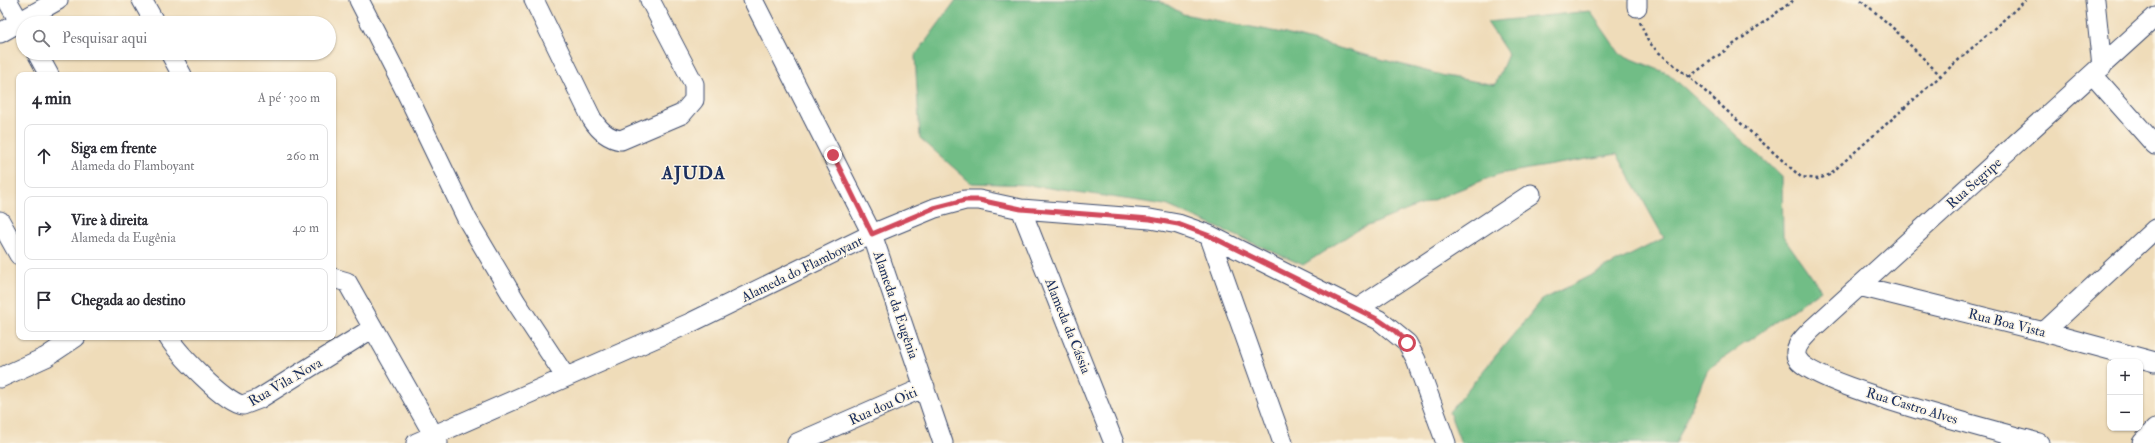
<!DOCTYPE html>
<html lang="pt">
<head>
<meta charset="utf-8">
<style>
  body { margin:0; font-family:"IM FELL Double Pica",serif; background:#f7f7f7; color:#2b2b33 }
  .controls { position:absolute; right:12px; bottom:12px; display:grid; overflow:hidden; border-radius:8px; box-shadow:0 1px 3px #0004 }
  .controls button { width:36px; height:36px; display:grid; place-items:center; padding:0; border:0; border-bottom:1px solid #e1e1e2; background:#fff; color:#2b2b33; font:20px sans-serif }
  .stop { position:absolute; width:12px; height:12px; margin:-9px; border:3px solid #d1495b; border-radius:50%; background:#fff }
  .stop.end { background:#d1495b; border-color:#fff; box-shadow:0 1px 4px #0008 }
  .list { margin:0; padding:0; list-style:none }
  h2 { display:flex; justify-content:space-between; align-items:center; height:52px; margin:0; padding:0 16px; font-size:17px }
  h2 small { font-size:13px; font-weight:400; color:#7c7c81 }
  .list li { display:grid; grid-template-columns:26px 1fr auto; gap:12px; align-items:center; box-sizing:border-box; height:64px; margin:0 8px 8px; padding:0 8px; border:1px solid #e1e1e2; border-radius:8px }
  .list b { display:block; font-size:15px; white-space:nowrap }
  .list p { margin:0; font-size:13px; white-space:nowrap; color:#7c7c81 }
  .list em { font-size:13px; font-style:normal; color:#7c7c81 }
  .icon { flex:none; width:22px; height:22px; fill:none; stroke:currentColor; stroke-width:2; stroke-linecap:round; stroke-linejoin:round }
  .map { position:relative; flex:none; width:2155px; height:443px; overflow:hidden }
  .search { position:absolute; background:#fff; box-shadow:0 1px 3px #0004; left:16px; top:16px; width:320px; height:44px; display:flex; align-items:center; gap:10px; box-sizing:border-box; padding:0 14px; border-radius:22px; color:#7c7c81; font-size:15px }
  .panel { position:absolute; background:#fff; box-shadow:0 1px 3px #0004; left:16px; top:72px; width:320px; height:268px; border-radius:8px }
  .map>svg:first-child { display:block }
  .forest { fill:#71bd86; stroke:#467672 }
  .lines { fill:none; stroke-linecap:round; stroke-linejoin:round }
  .minor-casing { stroke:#3b496c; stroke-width:21 }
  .path { stroke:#3b496c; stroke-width:2.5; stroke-dasharray:3 3; stroke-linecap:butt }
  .minor { stroke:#fff; stroke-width:19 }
  .route { stroke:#d1495b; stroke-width:5 }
  .labels { text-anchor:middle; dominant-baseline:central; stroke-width:3; stroke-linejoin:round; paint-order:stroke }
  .street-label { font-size:14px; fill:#1b2f5e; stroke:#fcf5e5 }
  .district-label { font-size:18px; font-weight:bold; letter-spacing:1px; fill:#1b2f5e; stroke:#fcf5e5 }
</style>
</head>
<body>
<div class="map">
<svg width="2155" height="443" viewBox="0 0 2155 443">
  <rect width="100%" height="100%" fill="#fcf5e5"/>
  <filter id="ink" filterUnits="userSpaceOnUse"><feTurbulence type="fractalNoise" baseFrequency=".025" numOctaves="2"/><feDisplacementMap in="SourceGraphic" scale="8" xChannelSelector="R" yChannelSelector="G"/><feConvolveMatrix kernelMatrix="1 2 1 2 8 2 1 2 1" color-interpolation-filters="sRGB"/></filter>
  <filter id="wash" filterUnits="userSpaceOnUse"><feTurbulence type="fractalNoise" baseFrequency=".012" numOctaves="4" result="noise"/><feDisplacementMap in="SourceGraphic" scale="16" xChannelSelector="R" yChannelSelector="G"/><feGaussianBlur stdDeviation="0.9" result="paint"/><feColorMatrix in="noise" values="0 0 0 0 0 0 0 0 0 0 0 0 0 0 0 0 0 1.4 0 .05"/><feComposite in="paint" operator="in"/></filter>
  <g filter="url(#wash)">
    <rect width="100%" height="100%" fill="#efdcb9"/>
    <path class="forest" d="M956,0H1159L1183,14L1278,32L1445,76L1495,85L1508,54L1487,22L1590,11L1620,54L1669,74L1782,177L1783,236L1821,290L1708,369L1676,443H1461L1449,412L1542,300L1664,238L1617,154L1499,174L1357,230L1303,265L1166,205L1029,185L971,183L920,138L915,56Z"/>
  </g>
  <g filter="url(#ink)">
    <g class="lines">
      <g class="minor-casing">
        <path id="minor" d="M7,0L23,28
          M142,0L155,23
          M359,0L406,92L467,219L516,302L565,376
          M534,0L592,119C599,130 607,138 621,140L682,114L694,100V84L650,0
          M753,0L872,234L943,443
          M2095,0L2102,67
          M1637,7V0
          M0,33L58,0
          M37,53L49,75
          M170,53L182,75
          M2093,75L2155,145
          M1021,209L1114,443
          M0,221L19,255
          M1209,235L1283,443
          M333,278L347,282L438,443
          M1859,286L2044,332L2155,362
          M1357,309L1531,194
          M2044,332L2155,229
          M168,337C178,353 225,403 243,405L259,399L373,328
          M0,378L46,357L76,337
          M416,443L690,323L872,234L935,208L965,200H979L1021,209L1150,219L1178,224L1209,235L1379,320L1407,343L1416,360L1446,443
          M797,443L925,387
          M2039,443C2003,433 1809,384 1797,358C1792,347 1805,337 1811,330L2155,17
          M2142,443L2155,429"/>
      </g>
      <path class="path" d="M1861,0L1891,26L1941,76
        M1640,22L1648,41L1657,51L1689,77L1801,177L1818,179L1829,175L2026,0
        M1689,77L1794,0"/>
      <use href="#minor" class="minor"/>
    </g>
  </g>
  <g class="lines" filter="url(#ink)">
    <path class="route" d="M833,155L872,234L934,208L965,200H979L1021,209L1150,219L1178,224L1210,236L1379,320L1395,331L1407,343"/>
  </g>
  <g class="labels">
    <g class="street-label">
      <text transform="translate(1974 183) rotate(-42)">Rua Segripe</text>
      <text transform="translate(802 269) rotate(-26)">Alameda do Flamboyant</text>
      <text transform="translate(896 305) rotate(71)">Alameda da Eugênia</text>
      <text transform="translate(2007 323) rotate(14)">Rua Boa Vista</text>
      <text transform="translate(1068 326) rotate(68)">Alameda da Cássia</text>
      <text transform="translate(285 382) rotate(-30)">Rua Vila Nova</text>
      <text transform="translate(883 406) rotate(-24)">Rua dou Oiti</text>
      <text transform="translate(1912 406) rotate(17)">Rua Castro Alves</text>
    </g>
    <g class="district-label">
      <text x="694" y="173">AJUDA</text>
    </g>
  </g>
</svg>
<div class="controls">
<button>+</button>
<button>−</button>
</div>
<div class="stop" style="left:1407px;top:343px"></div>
<div class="stop end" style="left:833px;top:155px"></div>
<div class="search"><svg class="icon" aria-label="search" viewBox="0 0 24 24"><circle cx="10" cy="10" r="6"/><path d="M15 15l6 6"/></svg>Pesquisar aqui</div>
<section class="panel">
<h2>4 min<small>A pé · 300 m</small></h2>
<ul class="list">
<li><svg class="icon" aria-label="ahead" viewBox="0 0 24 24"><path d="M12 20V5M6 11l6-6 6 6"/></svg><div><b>Siga em frente</b><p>Alameda do Flamboyant</p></div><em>260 m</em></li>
<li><svg class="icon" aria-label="right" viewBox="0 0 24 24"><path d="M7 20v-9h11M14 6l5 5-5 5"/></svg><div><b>Vire à direita</b><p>Alameda da Eugênia</p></div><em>40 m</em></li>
<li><svg class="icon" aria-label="arrive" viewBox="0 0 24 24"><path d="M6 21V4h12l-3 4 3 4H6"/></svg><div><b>Chegada ao destino</b></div></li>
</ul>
</section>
</div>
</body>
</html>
